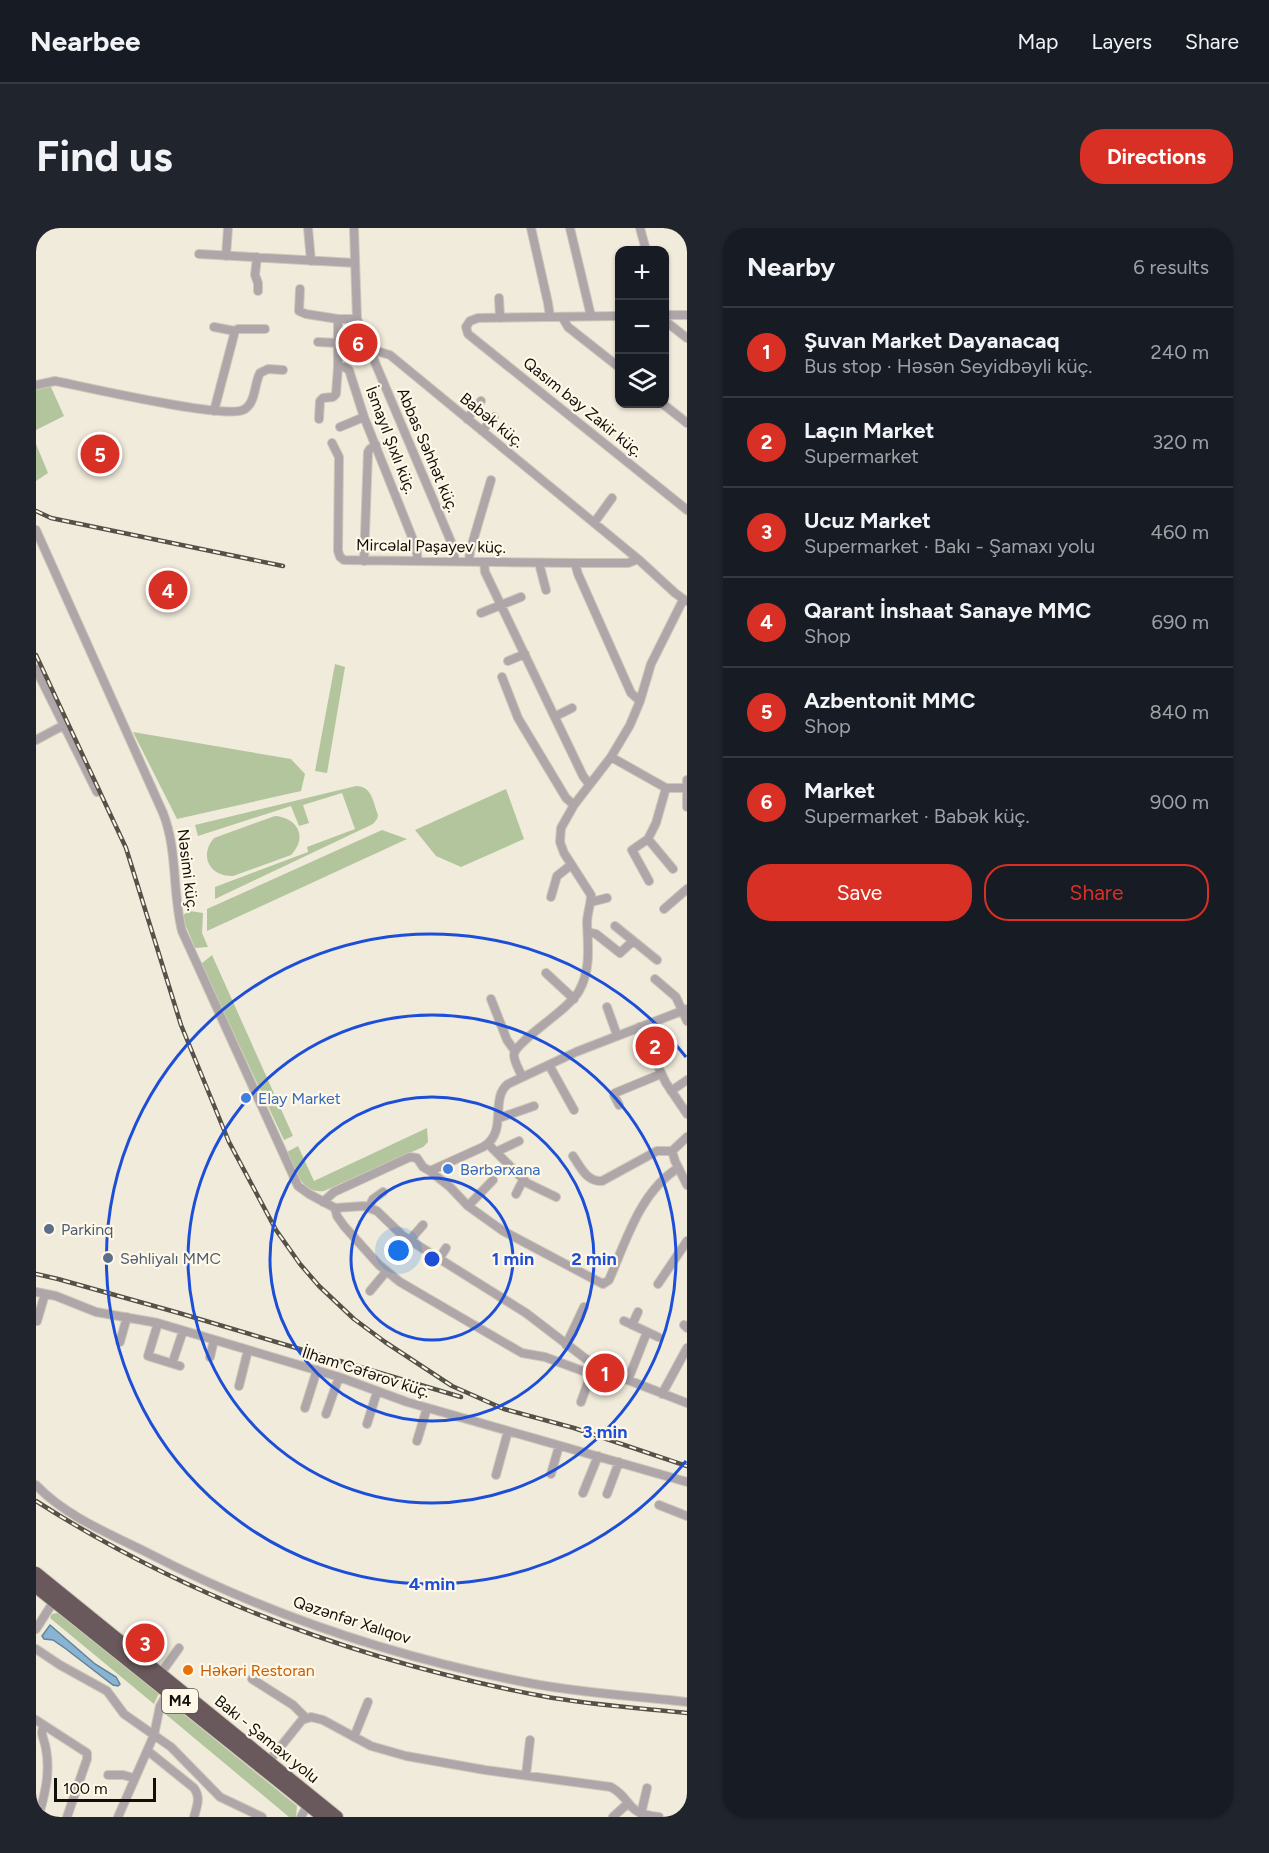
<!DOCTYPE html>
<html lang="en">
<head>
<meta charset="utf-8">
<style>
  body { margin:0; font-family:Figtree,sans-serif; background:#20242c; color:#f1f3f6 }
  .controls { position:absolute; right:18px; top:18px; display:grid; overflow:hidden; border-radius:12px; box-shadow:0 2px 4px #0004 }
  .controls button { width:54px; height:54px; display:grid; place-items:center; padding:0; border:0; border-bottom:2px solid #363941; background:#171b24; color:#f1f3f6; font:30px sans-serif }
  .scale { position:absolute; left:18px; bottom:15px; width:102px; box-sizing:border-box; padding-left:6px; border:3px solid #110f09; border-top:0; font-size:16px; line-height:21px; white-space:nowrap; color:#110f09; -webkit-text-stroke:4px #fff8e8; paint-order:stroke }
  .you { position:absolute; left:363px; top:1023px; width:21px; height:21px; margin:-15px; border:4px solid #fff; border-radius:50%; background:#1a73e8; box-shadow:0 0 0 9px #1a73e833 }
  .badge { display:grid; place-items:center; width:39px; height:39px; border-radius:50%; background:#d93025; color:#fff; font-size:20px; font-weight:700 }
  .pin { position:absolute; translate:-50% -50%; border:3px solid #fff; box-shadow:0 2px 6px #0006 }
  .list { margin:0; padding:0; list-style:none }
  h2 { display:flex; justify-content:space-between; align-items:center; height:78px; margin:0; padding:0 24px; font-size:26px }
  h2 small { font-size:20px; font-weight:400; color:#9ea1a6 }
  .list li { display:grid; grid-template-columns:39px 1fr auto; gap:18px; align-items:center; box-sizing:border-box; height:90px; padding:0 24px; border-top:2px solid #363941 }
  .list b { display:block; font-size:22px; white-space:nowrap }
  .list p { margin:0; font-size:20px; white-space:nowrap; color:#9ea1a6 }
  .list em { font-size:20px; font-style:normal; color:#9ea1a6 }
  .actions { display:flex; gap:12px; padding:18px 24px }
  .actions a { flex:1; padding:14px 0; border:2px solid #d93025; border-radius:24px; text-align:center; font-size:21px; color:#d93025 }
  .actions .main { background:#d93025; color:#fff }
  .icon { flex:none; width:33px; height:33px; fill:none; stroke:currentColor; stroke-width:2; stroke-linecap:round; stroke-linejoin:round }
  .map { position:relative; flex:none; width:651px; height:1589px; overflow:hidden; border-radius:24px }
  header { display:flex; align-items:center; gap:36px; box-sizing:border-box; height:84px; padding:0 30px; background:#171b24; border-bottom:2px solid #363941 }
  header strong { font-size:28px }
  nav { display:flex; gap:33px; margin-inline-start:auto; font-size:21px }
  .intro { display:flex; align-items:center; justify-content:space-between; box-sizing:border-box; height:144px; padding:0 36px }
  h1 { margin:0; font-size:42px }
  .button { padding:15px 27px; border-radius:24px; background:#d93025; color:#fff; font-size:21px; font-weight:700 }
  main { display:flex; gap:36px; padding:0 36px }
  aside { flex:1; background:#171b24; border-radius:24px; box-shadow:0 2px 4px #0004 }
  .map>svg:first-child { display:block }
  .green { fill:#b2c59c }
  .water { fill:#87b4d2; stroke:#648296; stroke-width:1.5 }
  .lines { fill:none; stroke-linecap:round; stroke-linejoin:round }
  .minor-casing { stroke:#cdc8b9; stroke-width:10 }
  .highway-casing { stroke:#cdc8b9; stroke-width:14 }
  .minor { stroke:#aea6a8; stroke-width:8 }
  .highway { stroke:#69595c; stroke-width:12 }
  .rail-casing { stroke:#545148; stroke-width:4.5 }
  .rail { stroke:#fff8e8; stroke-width:2; stroke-dasharray:7; stroke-linecap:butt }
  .ring { fill:none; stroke:#1d4ed8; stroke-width:3 }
  .shop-dot { fill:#3f7fe0; stroke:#fff8e8; stroke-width:2 }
  .service-dot { fill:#5c6f8a; stroke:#fff8e8; stroke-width:2 }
  .food-dot { fill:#e8710a; stroke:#fff8e8; stroke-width:2 }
  .labels { text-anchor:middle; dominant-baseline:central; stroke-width:4.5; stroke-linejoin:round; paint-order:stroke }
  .shield { fill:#fff8e8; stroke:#58554c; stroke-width:1.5 }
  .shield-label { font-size:15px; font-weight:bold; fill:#110f09 }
  .street-label { font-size:16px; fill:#110f09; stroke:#fff8e8 }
  .shop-label { font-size:16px; fill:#366cbe; stroke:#fff8e8; text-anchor:start }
  .service-label { font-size:16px; fill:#4e5e75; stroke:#fff8e8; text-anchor:start }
  .food-label { font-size:16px; fill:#c56008; stroke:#fff8e8; text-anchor:start }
  .centre { fill:#1d4ed8; stroke:#fff8e8; stroke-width:3 }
  .ring-label { font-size:18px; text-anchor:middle; font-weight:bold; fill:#1d4ed8; stroke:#fff8e8; stroke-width:4.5; stroke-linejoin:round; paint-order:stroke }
</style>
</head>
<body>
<header>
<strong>Nearbee</strong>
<nav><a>Map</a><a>Layers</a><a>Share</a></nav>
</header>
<div class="intro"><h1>Find us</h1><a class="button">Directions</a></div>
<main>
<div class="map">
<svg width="651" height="1589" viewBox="0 0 651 1589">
  <rect width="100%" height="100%" fill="#f1ebdb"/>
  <path class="green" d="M14,157L28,188L0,202V162Z
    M0,216L12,245L0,253Z
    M299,436L309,439L291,545L279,543Z
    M97,504L255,531L269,546L265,563L141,591Z
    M320,558C336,558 337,574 342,587L341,591L337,596L179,671V659L272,624L271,619L319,601L306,565L267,577L273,595L263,598L255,578L162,608L159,597Z
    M470,561L488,611L425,639L400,628L379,602Z
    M239,588C262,590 272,609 255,627L197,648C173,649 163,627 178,610Z
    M346,602L371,611L171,703V681Z
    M154,683L167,685L166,705L172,719L159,720L147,691V687Z
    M176,727L257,908L248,912L165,736Z
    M391,900L392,914L387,919L288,963C265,966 259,941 251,924L262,918L278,953Z
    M21,1385L27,1387L123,1465L118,1476L14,1390L16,1386Z
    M135,1476L261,1578L260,1589H253L127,1484Z"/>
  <path class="water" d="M14,1397L59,1436L80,1449L84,1456L82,1458L77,1457L30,1421L17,1412L8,1411L6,1408Z"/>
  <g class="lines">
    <g class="minor-casing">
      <path id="minor" d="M272,0L275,33
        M318,0L321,91L334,121L354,127L602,331L639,365L650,373
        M495,0L512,75L514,89
        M534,0L555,88
        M604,0L610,22
        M163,26L319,35
        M190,28L192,0
        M221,29L219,47L222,55V63
        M264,61L263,83L270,86L302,91
        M463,70L464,90
        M628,87H651
        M584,88L442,90L434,93L430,99L432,106L651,282
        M526,89L532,99L584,140
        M321,91H302V139H308L313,142L328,189L380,319L382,333
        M628,92L651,110
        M178,99L199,103
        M282,114L301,115
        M337,123L338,132L416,316L419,333
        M0,157L19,153C49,159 186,191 207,182C220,176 218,156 224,145L232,141L247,142
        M627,176L651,195
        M178,183L199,103L202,101H229
        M283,191L284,173L287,170L297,169L300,166L302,139
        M431,191L445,173
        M304,199L328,189
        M446,203L458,189
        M296,215L303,229L302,323L304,329L308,332L539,335H592L602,331
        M558,295L576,270
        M0,302L127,585C142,623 136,664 146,703L262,958L273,966L299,980L328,978L341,983L367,1008L490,1085L550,1131L592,1152L651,1175
        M328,333L332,224L334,221L340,217
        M433,333L434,323L455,252
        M448,334L449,344L547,548L553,556
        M503,335L510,362
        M539,335L542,346L595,465L604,473
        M445,385L485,369
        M472,433L489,426
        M0,441L61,564
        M466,449L482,490L530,570L538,577
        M520,488L536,480
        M0,512L28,497
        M575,529L630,560
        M651,552V579
        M612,611L596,622L613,653
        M637,641L612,611L620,595L630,560H650
        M515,669L521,648L535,637
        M555,674L571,670
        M628,681L651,661
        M579,698L621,732
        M552,704L560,706L584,725L597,713
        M510,745L538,771
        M619,751L640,769L651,793
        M455,771L471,812L479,823
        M571,779L581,807
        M603,799L630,855L651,886
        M513,837L538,882
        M486,849C484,843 478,834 478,827C478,814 533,782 543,763C555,742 552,718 551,695C551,685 555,677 555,667L528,625L524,614L525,600L538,577L575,529L594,497L604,473L615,436L647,372
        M635,863L651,852
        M583,877L578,867L579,865L625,846
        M463,890L498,878
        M651,909L636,923L639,933L651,957
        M452,916L491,955L520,969
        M460,924L483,913
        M537,928C545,940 551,954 566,953L621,923H636
        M394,943L414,959L432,978L467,1003L567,1056L573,1052C590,1013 604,964 642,940
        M480,966L487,952
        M287,974L298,964L374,929L381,930L387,939L394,943L447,919C473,904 453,871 472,856L540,824L651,781
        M432,978L457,952
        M333,979L337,971L347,964
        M299,980L301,988L308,998L343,1037L364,1054L486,1125L509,1129L555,1146L592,1152L611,1104
        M373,1013L387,997
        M403,1031L410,1020
        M622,1056L651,1013
        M334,1063L350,1044
        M0,1064L20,1068L60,1084L122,1095L303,1149L371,1174L651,1254
        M1,1093L9,1066
        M588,1093L622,1109
        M122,1095L112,1128L144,1138
        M596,1097L602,1084
        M648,1097L651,1100
        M84,1114L91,1089
        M530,1117L548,1079
        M174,1129L178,1112
        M138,1130L147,1103
        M203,1158L212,1122
        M626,1166L651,1120
        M545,1174L556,1143
        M269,1180L281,1142
        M290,1186L303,1149
        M331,1196L341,1164
        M381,1213L391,1180
        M515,1246L523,1218
        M460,1247L472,1203
        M0,1257C29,1288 74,1306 112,1325C232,1387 361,1430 493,1455C545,1465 599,1468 651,1474
        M547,1265L562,1228
        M571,1266L583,1234
        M623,1277L651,1288
        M0,1401L18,1373
        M0,1421L24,1437L71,1463L88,1486L135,1519L184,1569L226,1589
        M125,1445L143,1420
        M216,1451L257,1477L270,1490
        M0,1492L51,1525V1531L31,1589
        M318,1509L332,1474
        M112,1523L158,1560C165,1570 161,1577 158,1589
        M233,1533L266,1492L275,1489L287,1492L335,1518L370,1528L449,1542L575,1559C598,1572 587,1585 623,1589
        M72,1547H87L98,1550
        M490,1547L494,1512
        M4,1583C10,1562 14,1542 10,1521C9,1512 3,1506 8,1498
        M605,1586L611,1560
        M82,1589L118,1507L124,1478L132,1464
        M265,1589L272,1576
        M577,1589L591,1576"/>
    </g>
    <g class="highway-casing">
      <path id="highway" d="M0,1345L301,1589
        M0,1359L287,1589"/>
    </g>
    <use href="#minor" class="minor"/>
    <use href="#highway" class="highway"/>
    <g class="rail-casing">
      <path id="rail" d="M0,283L15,290L247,338
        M0,427L90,620L145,797L193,914L240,1002L264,1036L283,1058L318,1091L349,1114L416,1158L468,1181L538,1200L651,1238
        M0,1046L22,1051L143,1085L425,1169
        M0,1273C155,1372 327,1434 506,1468C554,1477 603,1480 651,1485"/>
    </g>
    <use href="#rail" class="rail"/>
  </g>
  <g class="ring">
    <circle cx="396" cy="1031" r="81"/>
    <circle cx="396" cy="1031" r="162"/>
    <circle cx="396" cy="1031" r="244"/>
    <path d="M650 1233A325 325 0 1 1 650 829"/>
  </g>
  <g class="shop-dot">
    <circle cx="210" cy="870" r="6"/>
    <circle cx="412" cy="941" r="6"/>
  </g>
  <g class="service-dot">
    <circle cx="13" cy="1001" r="6"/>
    <circle cx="72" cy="1030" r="6"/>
  </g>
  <circle class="food-dot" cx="152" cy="1442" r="6"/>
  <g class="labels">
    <rect class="shield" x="126" y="1461" width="36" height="24" rx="4.5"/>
    <g class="shield-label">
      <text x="144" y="1473">M4</text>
    </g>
    <g class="street-label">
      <text transform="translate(547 179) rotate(39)">Qasım bəy Zakir küç.</text>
      <text transform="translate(456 192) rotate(39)">Babək küç.</text>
      <text transform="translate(355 212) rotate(69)">İsmayıl Şıxlı küç.</text>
      <text transform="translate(392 222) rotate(67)">Abbas Səhhət küç.</text>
      <text transform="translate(395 318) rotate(1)">Mircəlal Paşayev küç.</text>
      <text transform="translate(152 642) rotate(83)">Nəsimi küç.</text>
      <text transform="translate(330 1144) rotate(18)">İlham Cəfərov küç.</text>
      <text transform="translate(316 1392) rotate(18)">Qəzənfər Xalıqov</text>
      <text transform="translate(231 1511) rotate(39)">Bakı - Şamaxı yolu</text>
    </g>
    <g class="shop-label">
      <text x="222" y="870">Elay Market</text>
      <text x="424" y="941">Bərbərxana</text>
    </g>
    <g class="service-label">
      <text x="25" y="1001">Parkinq</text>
      <text x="84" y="1030">Səhliyalı MMC</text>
    </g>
    <g class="food-label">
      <text x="164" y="1442">Həkəri Restoran</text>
    </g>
  </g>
  <circle cx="396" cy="1031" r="9" class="centre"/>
  <g class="ring-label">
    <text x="477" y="1037">1 min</text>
    <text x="558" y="1037">2 min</text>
    <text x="569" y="1210">3 min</text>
    <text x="396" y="1362">4 min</text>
  </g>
</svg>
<div class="controls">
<button>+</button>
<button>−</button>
<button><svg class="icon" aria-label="layers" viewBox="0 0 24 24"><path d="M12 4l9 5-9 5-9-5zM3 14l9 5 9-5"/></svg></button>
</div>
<div class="scale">100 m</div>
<div class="you"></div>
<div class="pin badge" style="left:569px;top:1145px">1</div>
<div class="pin badge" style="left:619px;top:818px">2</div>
<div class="pin badge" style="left:109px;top:1415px">3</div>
<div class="pin badge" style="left:132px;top:362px">4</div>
<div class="pin badge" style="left:64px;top:226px">5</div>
<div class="pin badge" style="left:322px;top:115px">6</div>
</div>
<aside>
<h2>Nearby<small>6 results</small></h2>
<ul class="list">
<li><span class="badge">1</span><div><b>Şuvan Market Dayanacaq</b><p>Bus stop · Həsən Seyidbəyli küç.</p></div><em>240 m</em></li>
<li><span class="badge">2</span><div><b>Laçın Market</b><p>Supermarket</p></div><em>320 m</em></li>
<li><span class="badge">3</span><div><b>Ucuz Market</b><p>Supermarket · Bakı - Şamaxı yolu</p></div><em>460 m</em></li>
<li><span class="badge">4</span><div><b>Qarant İnshaat Sanaye MMC</b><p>Shop</p></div><em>690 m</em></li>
<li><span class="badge">5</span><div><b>Azbentonit MMC</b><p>Shop</p></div><em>840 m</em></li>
<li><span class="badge">6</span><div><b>Market</b><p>Supermarket · Babək küç.</p></div><em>900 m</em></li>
</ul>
<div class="actions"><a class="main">Save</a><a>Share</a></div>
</aside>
</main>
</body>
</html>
